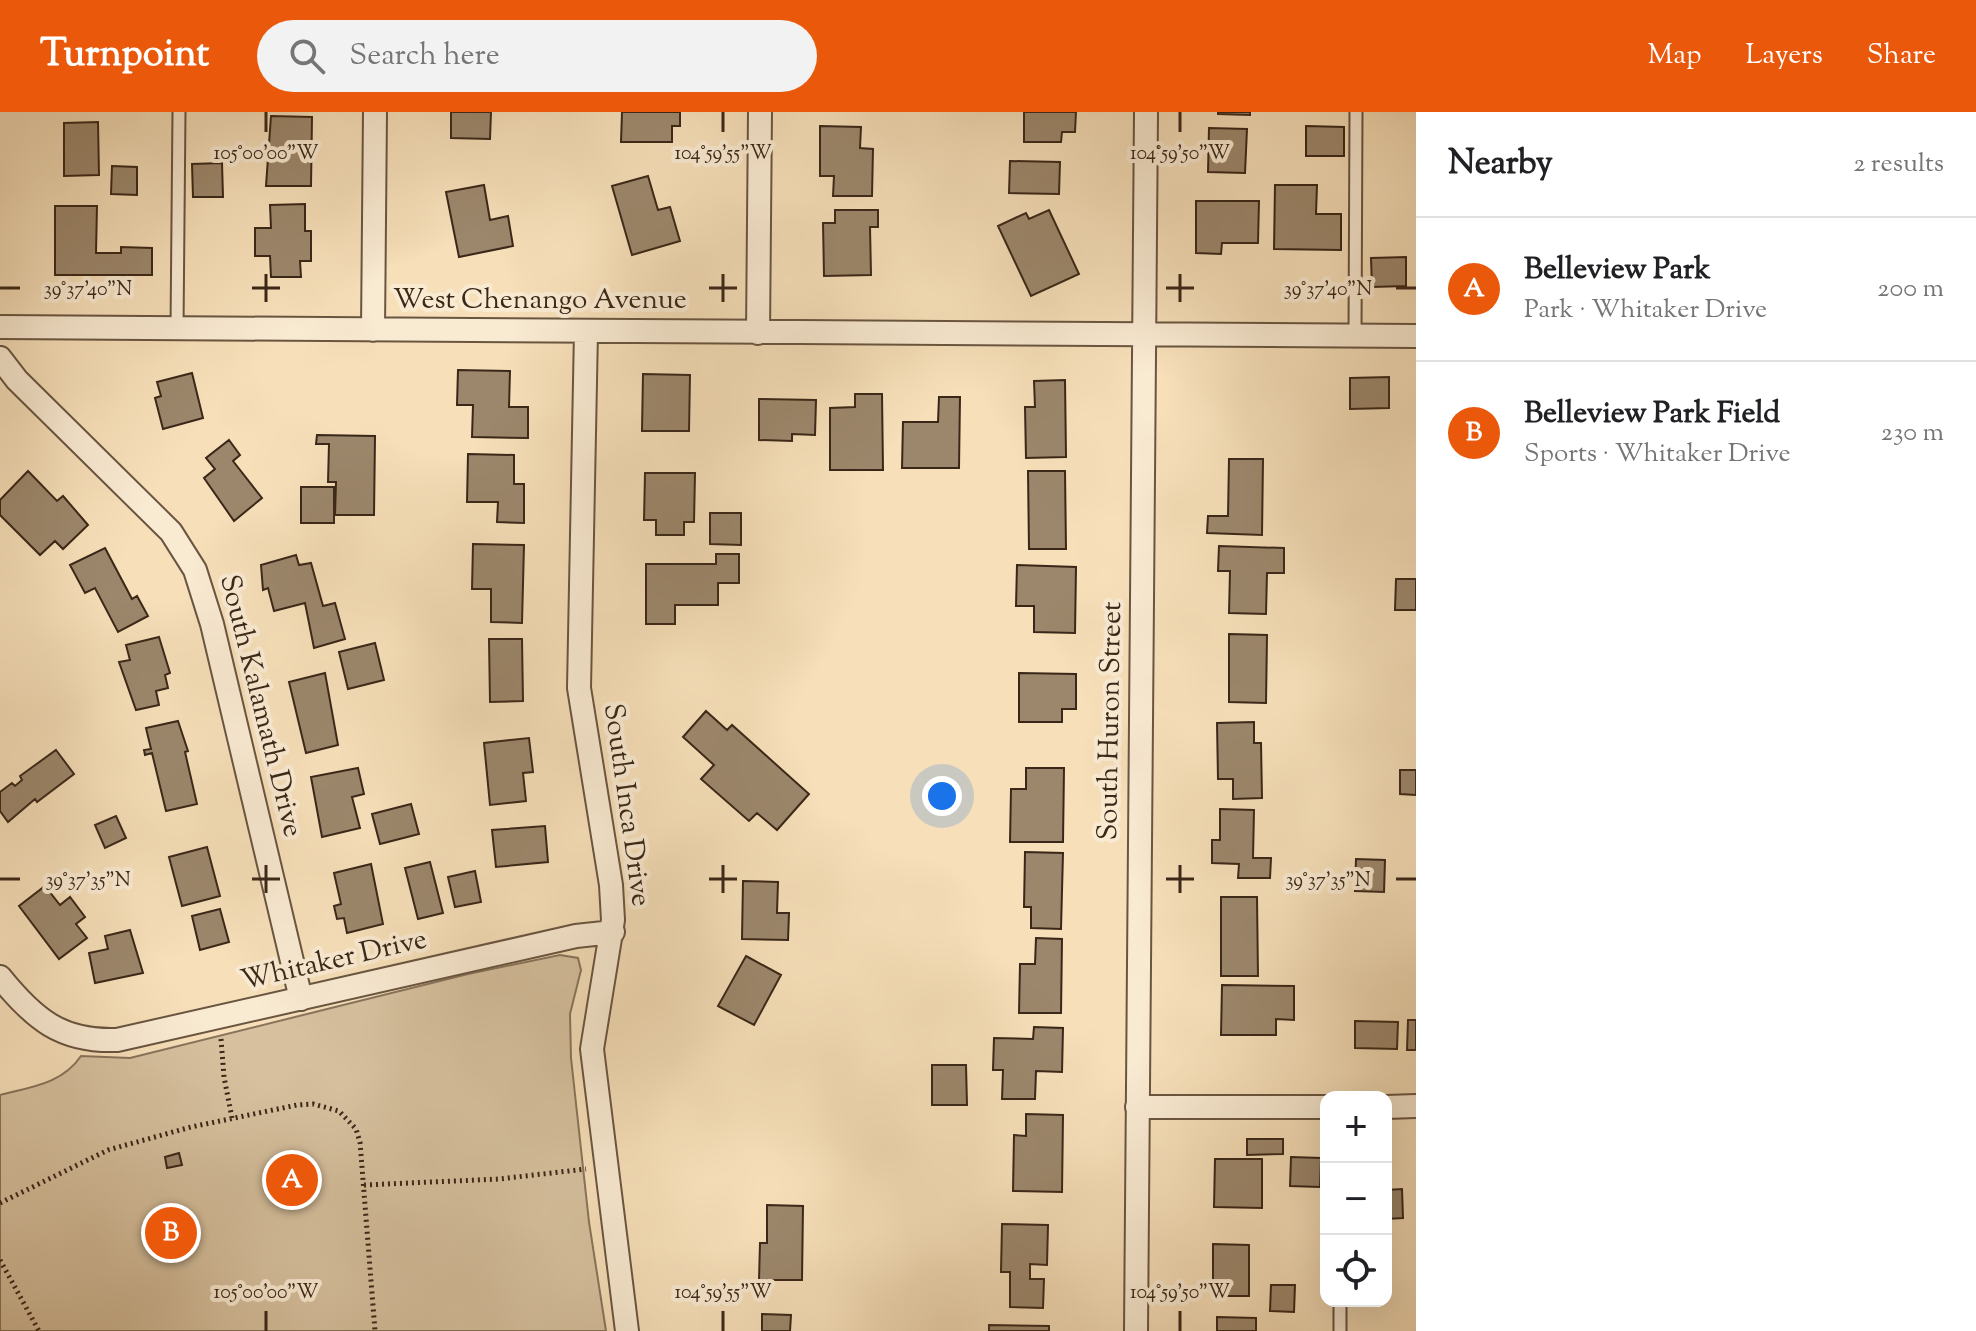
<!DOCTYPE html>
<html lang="en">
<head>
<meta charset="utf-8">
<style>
  body { margin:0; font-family:"Sorts Mill Goudy",serif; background:#f2f2f2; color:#202124 }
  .controls { position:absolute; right:24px; bottom:24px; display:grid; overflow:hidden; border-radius:16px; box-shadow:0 8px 32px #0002 }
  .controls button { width:72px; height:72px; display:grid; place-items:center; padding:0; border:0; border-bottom:2px solid #e0e0e0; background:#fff; color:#202124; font:40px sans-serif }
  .you { position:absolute; left:942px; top:684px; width:28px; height:28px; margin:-20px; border:6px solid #fff; border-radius:50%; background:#1a73e8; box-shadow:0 0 0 12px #1a73e833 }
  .badge { display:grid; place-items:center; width:52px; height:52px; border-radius:50%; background:#ea580c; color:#fff; font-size:26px; font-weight:700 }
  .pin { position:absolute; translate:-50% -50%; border:4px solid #fff; box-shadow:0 2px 8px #0006 }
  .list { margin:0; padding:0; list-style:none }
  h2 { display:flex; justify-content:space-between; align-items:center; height:104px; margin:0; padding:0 32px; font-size:34px }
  h2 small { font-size:26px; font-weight:400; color:#757577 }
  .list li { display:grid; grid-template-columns:52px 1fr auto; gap:24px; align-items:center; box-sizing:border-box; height:144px; padding:0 32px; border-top:2px solid #e0e0e0 }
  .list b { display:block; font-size:30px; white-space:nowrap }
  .list p { margin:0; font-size:26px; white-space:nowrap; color:#757577 }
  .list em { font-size:26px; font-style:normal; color:#757577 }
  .icon { flex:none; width:44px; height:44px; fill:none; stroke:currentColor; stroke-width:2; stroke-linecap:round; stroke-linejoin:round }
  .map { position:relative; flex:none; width:1416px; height:1219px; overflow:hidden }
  header { display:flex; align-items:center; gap:48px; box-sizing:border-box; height:112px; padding:0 40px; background:#ea580c; color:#fff }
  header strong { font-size:38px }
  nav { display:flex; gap:44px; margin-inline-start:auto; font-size:28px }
  .search { width:560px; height:72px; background:#f2f2f2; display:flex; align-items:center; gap:20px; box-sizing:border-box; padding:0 28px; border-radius:44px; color:#757577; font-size:30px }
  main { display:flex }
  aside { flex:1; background:#fff }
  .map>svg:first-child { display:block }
  .green { fill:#d6c09e; stroke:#88745b; stroke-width:2 }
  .building { fill:#9c876c; stroke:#3a2718; stroke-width:2 }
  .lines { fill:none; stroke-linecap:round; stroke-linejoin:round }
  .service-casing { stroke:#695540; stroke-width:15 }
  .minor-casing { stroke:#695540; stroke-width:26 }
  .path { stroke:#3a2718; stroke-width:5; stroke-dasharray:2 4; stroke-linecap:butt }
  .service { stroke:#f9ead2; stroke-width:11 }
  .minor { stroke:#f9ead2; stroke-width:22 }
  .ticks { fill:none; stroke:#3a2718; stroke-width:3 }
  .labels { text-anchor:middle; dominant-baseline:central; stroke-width:8; stroke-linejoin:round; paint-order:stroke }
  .street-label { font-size:28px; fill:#3a2718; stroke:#f9ead2 }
  .ticks-label { font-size:20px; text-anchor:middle; fill:#3a2718; stroke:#f9ead2; stroke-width:8; stroke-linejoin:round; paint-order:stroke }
</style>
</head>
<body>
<header>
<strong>Turnpoint</strong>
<div class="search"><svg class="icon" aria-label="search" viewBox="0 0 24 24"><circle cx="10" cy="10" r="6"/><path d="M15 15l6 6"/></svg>Search here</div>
<nav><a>Map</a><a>Layers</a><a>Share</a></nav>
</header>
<main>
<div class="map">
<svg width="1416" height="1219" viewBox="0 0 1416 1219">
  <rect width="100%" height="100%" fill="#f6dfb9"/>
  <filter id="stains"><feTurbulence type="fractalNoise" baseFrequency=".0025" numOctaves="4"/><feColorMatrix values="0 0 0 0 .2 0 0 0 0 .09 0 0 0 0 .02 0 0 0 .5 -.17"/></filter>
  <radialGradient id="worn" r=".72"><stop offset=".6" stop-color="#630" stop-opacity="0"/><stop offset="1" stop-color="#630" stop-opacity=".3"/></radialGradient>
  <path class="green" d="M560,843L578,846L581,858L570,902L571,946L589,1110L606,1219H0V983C31,975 62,972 81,944L130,946L468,862Z"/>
  <path class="building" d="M451,0H491L490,27L451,26Z
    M622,0H680V14H672V30H621Z
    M1024,0H1076L1075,20H1062L1061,30H1024Z
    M1218,0H1250V3L1218,2Z
    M271,4L312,5L311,74H266Z
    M98,10L99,63L64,64V11Z
    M820,14L861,15L860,36L873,37L872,84H833L834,64H820Z
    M1306,14L1344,15V44H1306Z
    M1209,16L1247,17L1245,61L1208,60Z
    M1010,49L1060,50L1059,82L1009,81Z
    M222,51L223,85H193L192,52Z
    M112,54L137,55V83L111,82Z
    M648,64L658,98L670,95L680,129L632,143L612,74Z
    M484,73L490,108L508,104L513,134L459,145L446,80Z
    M1275,73H1317L1316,102H1341V138L1274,137Z
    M1196,89H1259L1258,131H1222L1221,142L1196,141Z
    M305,92V119H311V149H300L301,165H271L270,144H255V116H271L270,93Z
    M55,94H97L96,141H121V135L152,136V163H55Z
    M835,98H878V115H870L871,163L824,164L823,111H835Z
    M1049,98L1079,162L1031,184L998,114L1026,101L1029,107Z
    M1406,145V174L1372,175L1371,146Z
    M458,258L510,259L509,295H528V326L472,325L473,293H457Z
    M192,261L203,306L163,317L155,286L161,284L157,270Z
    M643,262L690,263L689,319H642Z
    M1389,265V296L1350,297V266Z
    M1065,268L1066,345L1026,346L1025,295H1035L1034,269Z
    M855,282H882L883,358H830V296L855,295Z
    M939,285H960L959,356H902L903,310H938Z
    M759,287L816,288L815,323L792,322V329L759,328Z
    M317,323L375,324L374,403H335L336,370H328L329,332H316Z
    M229,328L240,343L233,349L262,386L234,409L204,366L215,357L206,346Z
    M468,342L514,343V372H524V411L497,410L498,390H467Z
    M1229,347H1263L1262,423L1207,421L1208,404H1228Z
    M28,359L57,389L63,384L88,413L63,437L55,429L40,443L0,403V388Z
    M1028,359H1065L1066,437H1029Z
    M645,361H695L694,410H684V423H656V408H644Z
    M301,375H334V411H301Z
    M710,401H741V433L710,432Z
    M473,432L524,433L522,511L491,510V477H472Z
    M1219,434L1284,436V461H1267L1266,502L1229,501L1230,459H1218Z
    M105,436L132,487L137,484L148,504L118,520L95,476L85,481L70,453Z
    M716,442H739V471H718V493H675V512H646V452H716Z
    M296,443L299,453L311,451L323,494L335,491L345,527L314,536L305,491L274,499L268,476L263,478L261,453Z
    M1017,453L1076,455L1075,521L1034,520V494H1016Z
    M1396,467H1416V498H1395Z
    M1229,522L1267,523L1266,591L1229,590Z
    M159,525L170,561L165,563L168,576L156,579L159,593L136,598L119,550L130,548L126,533Z
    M489,527H522L523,589L490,590Z
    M375,531L384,568L348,577L339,540Z
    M325,561L338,633L306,641L289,570Z
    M1019,561L1076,562V597H1062V610H1019Z
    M706,599L727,618L732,613L809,682L777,718L757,701L749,709L701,667L714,653L683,625Z
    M178,609L188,639L185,640L197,692L166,699L152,641L145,643L144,638L151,637L146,616Z
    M1254,610V631H1261L1262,686L1233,687V667H1218L1217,611Z
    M529,626L533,660L523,661L526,689L490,693L484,631Z
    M56,638L74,662L37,690L35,687L8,710L0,699V680L12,671L15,674L22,668L20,664Z
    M358,656L364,682L352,685L360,716L322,725L311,665Z
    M1026,656H1064L1063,730H1010L1011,677H1026Z
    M1400,658H1416V683L1400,682Z
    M411,692L419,722L380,732L372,702Z
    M1220,697L1254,698L1253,746H1271L1270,766H1238L1239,752L1212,751V728H1220Z
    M116,704L126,726L105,736L95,713Z
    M545,714L548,750L496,755L492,718Z
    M207,735L220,784L182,794L169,745Z
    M1025,740L1063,741L1061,817L1031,816V795H1024Z
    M1356,747L1385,748L1384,780L1355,779Z
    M430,750L443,801L418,807L405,756Z
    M371,752L383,812L347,821L344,806L337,807L334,794L341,792L334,761Z
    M475,759L481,790L455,795L448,765Z
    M743,769L778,770L777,801H789L788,828L742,827Z
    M45,774L60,793L70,785L85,805L76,812L87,826L59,847L19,794Z
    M1221,785H1257L1258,864H1221Z
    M220,797L229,830L200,838L192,804Z
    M130,818L143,861L95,871L89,841L108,837L105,824Z
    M1036,826L1062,827L1061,901H1019L1020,852H1035Z
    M746,844L781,863L754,913L718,894Z
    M1222,873L1294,874V908L1276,907V923H1221Z
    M1408,908H1416V938H1407Z
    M1355,909L1398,910L1397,937L1355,936Z
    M1034,915L1063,916L1062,960L1036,959L1035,987H1002L1003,958H993L994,926L1033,927Z
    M932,953H966L967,993H932Z
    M1026,1002L1063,1003L1062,1080L1013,1079L1014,1023L1026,1024Z
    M1247,1027H1283V1042L1247,1043Z
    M179,1041L182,1053L167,1056L165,1045Z
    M1291,1045L1321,1046L1320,1075L1290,1074Z
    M1215,1047H1262V1096L1214,1095Z
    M1402,1077L1403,1106L1386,1107V1078Z
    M767,1093L803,1094L802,1168H759L760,1131H767Z
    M1002,1112L1048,1113L1047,1153L1030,1152V1167H1044L1043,1196L1010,1195V1160H1001Z
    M1213,1132L1249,1133V1184H1213Z
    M1271,1173H1295L1294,1200L1270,1199Z
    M762,1202L791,1203L790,1219H762Z
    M1217,1205L1256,1206V1219H1217Z
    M989,1213L1049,1214V1219H989Z"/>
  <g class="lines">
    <g class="service-casing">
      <path id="service" d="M177,216L179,0
        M1355,224L1356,0
        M1340,1219V1189"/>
    </g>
    <g class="minor-casing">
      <path id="minor" d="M0,215L1416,224
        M373,218L375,0
        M586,219L579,576L611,773L613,808L592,937L627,1219
        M758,221L760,0
        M0,246L17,268L171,420L195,458L212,512L301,887
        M0,865C34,907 61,930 117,928L576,824L613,820
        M1137,995H1326
        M1386,995L1416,994
        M1136,1219L1146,0"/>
    </g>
    <path class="path" d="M221,927L224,965L232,1006
      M364,1073L499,1067L586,1057
      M0,1091L108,1038L191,1015L297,993L313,992L339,999L356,1017L360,1030L375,1219
      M0,1148L39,1219"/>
    <use href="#service" class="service"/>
    <use href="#minor" class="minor"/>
  </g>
  <path class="ticks" d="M266,0V20M723,0V20M1180,0V20M266,162V190M723,162V190M1180,162V190M0,176H20M252,176H280M709,176H737M1166,176H1194M1396,176H1416M266,753V781M723,753V781M1180,753V781M0,767H20M252,767H280M709,767H737M1166,767H1194M1396,767H1416M266,1199V1219M723,1199V1219M1180,1199V1219"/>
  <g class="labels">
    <g class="street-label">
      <text x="540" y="189">West Chenango Avenue</text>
      <text transform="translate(260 594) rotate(76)">South Kalamath Drive</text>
      <text transform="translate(1111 609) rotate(-89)">South Huron Street</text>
      <text transform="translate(626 693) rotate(82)">South Inca Drive</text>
      <text transform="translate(334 849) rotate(-13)">Whitaker Drive</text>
    </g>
  </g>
  <g class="ticks-label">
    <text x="266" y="47">105°00'00"W</text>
    <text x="723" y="47">104°59'55"W</text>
    <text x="1180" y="47">104°59'50"W</text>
    <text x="88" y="183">39°37'40"N</text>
    <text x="1328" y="183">39°37'40"N</text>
    <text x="88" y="774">39°37'35"N</text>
    <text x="1328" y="774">39°37'35"N</text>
    <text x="266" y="1186">105°00'00"W</text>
    <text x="723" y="1186">104°59'55"W</text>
    <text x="1180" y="1186">104°59'50"W</text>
  </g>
  <rect width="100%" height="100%" filter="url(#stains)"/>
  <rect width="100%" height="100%" fill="url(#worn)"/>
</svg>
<div class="controls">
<button>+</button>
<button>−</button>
<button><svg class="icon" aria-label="locate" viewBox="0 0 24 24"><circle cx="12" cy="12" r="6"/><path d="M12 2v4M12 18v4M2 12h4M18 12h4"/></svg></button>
</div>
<div class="you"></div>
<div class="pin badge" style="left:292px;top:1068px">A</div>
<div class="pin badge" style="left:171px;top:1121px">B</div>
</div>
<aside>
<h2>Nearby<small>2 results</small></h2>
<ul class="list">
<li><span class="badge">A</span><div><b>Belleview Park</b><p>Park · Whitaker Drive</p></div><em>200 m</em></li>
<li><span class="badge">B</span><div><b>Belleview Park Field</b><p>Sports · Whitaker Drive</p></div><em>230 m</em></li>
</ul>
</aside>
</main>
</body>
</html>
